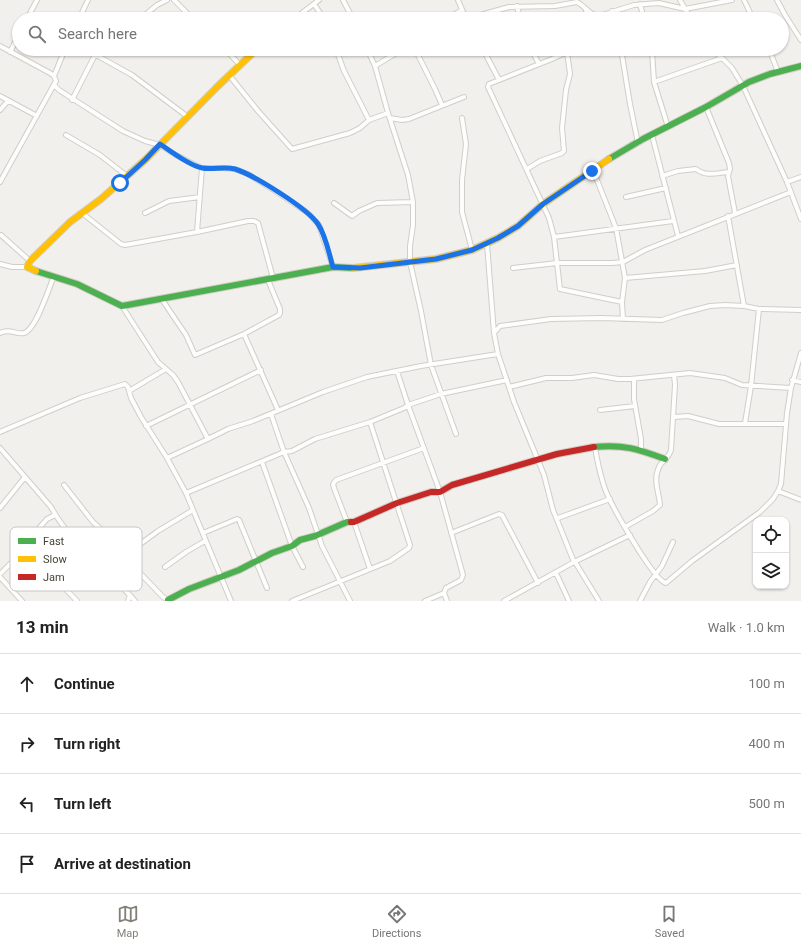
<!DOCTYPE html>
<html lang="en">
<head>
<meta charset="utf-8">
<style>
  body { margin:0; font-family:Roboto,sans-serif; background:#f2f2f2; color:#222 }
  .controls { position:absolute; right:12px; bottom:12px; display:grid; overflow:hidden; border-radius:8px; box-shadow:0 1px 3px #0004 }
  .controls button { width:36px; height:36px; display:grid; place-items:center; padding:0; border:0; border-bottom:1px solid #e0e0e0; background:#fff; color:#222; font:20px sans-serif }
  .stop { position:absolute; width:12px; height:12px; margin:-9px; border:3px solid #1a73e8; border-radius:50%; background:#fff }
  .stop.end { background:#1a73e8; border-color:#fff; box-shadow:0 1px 4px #0008 }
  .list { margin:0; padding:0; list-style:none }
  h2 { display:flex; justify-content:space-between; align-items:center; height:52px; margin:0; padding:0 16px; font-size:17px }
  h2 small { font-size:13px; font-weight:400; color:#767676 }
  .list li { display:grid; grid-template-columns:26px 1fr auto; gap:12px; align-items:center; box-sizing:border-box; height:60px; padding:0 16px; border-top:1px solid #e0e0e0 }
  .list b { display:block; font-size:15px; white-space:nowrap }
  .list em { font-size:13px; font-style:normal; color:#767676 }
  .icon { flex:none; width:22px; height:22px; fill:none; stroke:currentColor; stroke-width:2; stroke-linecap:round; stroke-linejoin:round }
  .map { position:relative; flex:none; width:801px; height:601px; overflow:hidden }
  .search { position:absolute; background:#fff; box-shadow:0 1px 3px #0004; left:12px; right:12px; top:12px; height:44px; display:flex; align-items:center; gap:10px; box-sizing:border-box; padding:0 14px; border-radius:22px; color:#767676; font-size:15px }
  .sheet { height:292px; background:#fff }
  nav { display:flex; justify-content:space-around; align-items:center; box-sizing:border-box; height:56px; border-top:1px solid #e0e0e0; background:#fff; font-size:11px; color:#767676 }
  nav a { display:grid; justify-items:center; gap:2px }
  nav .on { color:#837f78 }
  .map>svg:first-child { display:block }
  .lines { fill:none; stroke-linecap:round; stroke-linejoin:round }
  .street-casing { stroke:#d0ceca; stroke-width:6 }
  .fast-casing { stroke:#d0cdc4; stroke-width:8 }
  .slow-casing { stroke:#d0cdc4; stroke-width:8 }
  .jam-casing { stroke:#d0cdc4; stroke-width:8 }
  .street { stroke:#fdfdfc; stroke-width:4 }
  .fast { stroke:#4caf50; stroke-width:6 }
  .slow { stroke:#ffc107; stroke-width:6 }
  .jam { stroke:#c62828; stroke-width:6 }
  .route { stroke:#1a73e8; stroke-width:5 }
  .key { fill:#fff; stroke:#c8c6c4; stroke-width:1 }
  .key-label { font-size:11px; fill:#474239 }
</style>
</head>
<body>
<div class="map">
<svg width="801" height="601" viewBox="0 0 801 601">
  <rect width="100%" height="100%" fill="#f2f0ec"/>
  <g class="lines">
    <g class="street-casing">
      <path id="street" d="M174,0L193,19
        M343,0L353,19
        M458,0L466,19
        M680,0L691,19
        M744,0L753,19
        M777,0L785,15L801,40
        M314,4L324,19
        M640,4L644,19
        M517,6L520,19
        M586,11L587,19
        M612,11L614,19
        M27,19L37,0
        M79,19L88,0
        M140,19L157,5L167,0
        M294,19L319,0
        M446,19L462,10
        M466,19L509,7L555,6L577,2C585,6 589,15 599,16L634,5L659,3L685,9L732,0
        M0,46L50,73L54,76L56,81L0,182
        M225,49L240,65
        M336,49L344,71L369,120
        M367,49L375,66L388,113L408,175L413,202V225L410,246V262L421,311L431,365L456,434
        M415,49L435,89L442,105
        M483,49L499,80
        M531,49L539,64
        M573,49L552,59L489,84L488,87L549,218L554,237L560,289L622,302
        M621,49L630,104L638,143
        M634,49L652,50L660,49
        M713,49L732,68L743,86L787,182L801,219
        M769,49L778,72
        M652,50L654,82L668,127
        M10,52L19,35
        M96,55L132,75L188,117
        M375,66L403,49
        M229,75L258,111L292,149L350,133L360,128L369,120L388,113
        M54,76L65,49
        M654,82L722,58
        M54,85L59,90L123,131L145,141L160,145L176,155L195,165L202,168H223L234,169L248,174L280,194L308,213L319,225L333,267
        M0,96L37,116
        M72,100L98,49
        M706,107L729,163L730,169L728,176L735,213
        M0,110L8,101
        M390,118L402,120L409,119L464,97
        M462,118L466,144L462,180V212L472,250
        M66,135L100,155L127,176
        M652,135L678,236
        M527,169L540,161L562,153L564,151L562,128L566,90L570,74L567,52
        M592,171L597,180L616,228L625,278L622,302L623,319
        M662,176L678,171L696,169C706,177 717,173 729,172
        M787,182L801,177
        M626,197L666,188
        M334,203L352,216L359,211L377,203L413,202
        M82,213L121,244L125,245L197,232L248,221H254L258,223L273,278
        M145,213L169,201L200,197
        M728,216L744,306
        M197,232L202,168
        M1,235L30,261
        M554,237L673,221
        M487,244L494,333L498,354L514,402L544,475L553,510L574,562
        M0,264L12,267H27
        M513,268L557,263H612L623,262L645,250L791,192
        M625,278L705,271L737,265
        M161,298L186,335L195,355L244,334L279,315L280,313V309L268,280
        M122,306L158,362L173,375L178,382L208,439L228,429L253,421L323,392L367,377L421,366L498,354
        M0,333C12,328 15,335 24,333C36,330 49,288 54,276
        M494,333L500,326L551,319L601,318L662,320L683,313L710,306L725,305L744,306L759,309L801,310
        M244,334L278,410
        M397,371L408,405L440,492L463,575L461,580L446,588L444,593L425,601
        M634,379V399L641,439V450
        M792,380L801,382
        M509,387L546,378H572L594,375L618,379H630L690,373L725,378L742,385L791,388
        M129,391L131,398L141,417L167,458L186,493L231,601
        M600,410L635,406
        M271,414L284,452L309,508L322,546L350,601
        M674,417L688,416L719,424H786
        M745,423L751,386L759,309
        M146,426L261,370
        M0,432L80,398L125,384L128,387L129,391L166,369
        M595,447C597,461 600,473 604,486C609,502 653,580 666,583L692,561L760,512L773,499L778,491L781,484L787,413L791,388L801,353
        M0,448L51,507C70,543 109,571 135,601
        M167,458L208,439
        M262,462L292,546L303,567
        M64,485L93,522L102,530L112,544L163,597L169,601
        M778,491L801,500
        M186,493L284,452L292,451L315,439L370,422L404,408L408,405L441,394L507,380
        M0,508L25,477
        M558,518L610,499
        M347,522L334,488L333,484L336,480L424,448
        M354,522L370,569
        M625,527L653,511L660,505C659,491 652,480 660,465C664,460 669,457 671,450L675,385L674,375
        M203,533L237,519L239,520L267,588
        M451,533L499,514L502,515L538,583
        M28,546L51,574L77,601
        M124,556L158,531L193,510
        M575,562L599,601
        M165,567L186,552L205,541
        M556,573L569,601
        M0,574L28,546L32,536L47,519L55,515
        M0,577L22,601
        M444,593L447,601
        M128,601L130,595
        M292,601L390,561L409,548L410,545L370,422
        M504,601L574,562L630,535
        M640,601L650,582L662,566L673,542"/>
    </g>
    <g class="fast-casing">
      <path id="fast" d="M609,159L643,139L706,107L749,82L770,74L801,66
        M36,271L77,284L122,306L333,267L353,268
        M594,447C623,444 638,449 665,459
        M168,600L189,589L239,570L272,553L292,546L300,540L315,536L347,522H351"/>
    </g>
    <g class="slow-casing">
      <path id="slow" d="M353,268L436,259L472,250L498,238L518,226L543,204L609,159
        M36,271L27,267L30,261L70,222L101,199L145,160L218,86L257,49"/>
    </g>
    <g class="jam-casing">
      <path id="jam" d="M351,522H354L397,503L431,492H440L452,485L557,454L594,447"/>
    </g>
    <use href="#street" class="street"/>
    <use href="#fast" class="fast"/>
    <use href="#slow" class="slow"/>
    <use href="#jam" class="jam"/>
  </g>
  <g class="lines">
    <path class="route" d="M120,183L145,160L160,144C170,151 190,166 202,168C213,170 224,166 235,169C254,175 307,208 318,224C326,236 329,254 333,267L360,268L436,259L472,250L498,238L518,226L543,204L592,171"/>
  </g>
  <rect x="10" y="527" width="132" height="64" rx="6" class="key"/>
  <rect x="18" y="538" width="18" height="6" fill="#4caf50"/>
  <rect x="18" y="556" width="18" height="6" fill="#ffc107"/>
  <rect x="18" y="574" width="18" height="6" fill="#c62828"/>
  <g class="key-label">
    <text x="43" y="545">Fast</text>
    <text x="43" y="563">Slow</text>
    <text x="43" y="581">Jam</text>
  </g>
</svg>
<div class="controls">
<button><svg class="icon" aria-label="locate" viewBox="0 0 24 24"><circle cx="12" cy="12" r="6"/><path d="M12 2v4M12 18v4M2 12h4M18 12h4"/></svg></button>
<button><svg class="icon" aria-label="layers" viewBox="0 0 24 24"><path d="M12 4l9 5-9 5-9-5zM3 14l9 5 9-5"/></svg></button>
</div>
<div class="stop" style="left:120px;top:183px"></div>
<div class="stop end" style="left:592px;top:171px"></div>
<div class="search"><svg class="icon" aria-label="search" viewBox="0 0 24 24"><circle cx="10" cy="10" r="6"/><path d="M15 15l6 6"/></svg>Search here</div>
</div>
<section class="sheet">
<h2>13 min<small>Walk · 1.0 km</small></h2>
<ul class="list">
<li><svg class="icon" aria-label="ahead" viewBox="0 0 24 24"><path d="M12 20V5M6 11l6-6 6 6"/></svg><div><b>Continue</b></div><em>100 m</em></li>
<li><svg class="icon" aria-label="right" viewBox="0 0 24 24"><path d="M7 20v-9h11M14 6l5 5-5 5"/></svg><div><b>Turn right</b></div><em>400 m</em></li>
<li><svg class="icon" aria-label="left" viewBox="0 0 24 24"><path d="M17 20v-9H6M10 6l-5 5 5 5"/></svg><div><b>Turn left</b></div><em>500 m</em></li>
<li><svg class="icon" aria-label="arrive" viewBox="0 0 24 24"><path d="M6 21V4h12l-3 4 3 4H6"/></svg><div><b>Arrive at destination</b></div></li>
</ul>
</section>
<nav>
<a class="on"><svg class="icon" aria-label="map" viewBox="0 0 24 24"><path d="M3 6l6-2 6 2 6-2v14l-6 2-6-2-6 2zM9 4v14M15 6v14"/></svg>Map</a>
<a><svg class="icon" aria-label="directions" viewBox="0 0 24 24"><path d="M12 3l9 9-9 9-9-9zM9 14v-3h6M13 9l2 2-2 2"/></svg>Directions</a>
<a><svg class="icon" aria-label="saved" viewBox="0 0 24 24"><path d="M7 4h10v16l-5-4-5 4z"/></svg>Saved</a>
</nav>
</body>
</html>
